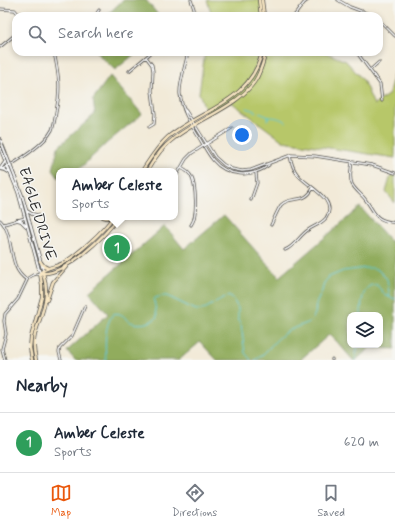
<!DOCTYPE html>
<html lang="en">
<head>
<meta charset="utf-8">
<style>
  body { margin:0; font-family:Mynerve,sans-serif; background:#f2f2f3; color:#1f2937 }
  .controls { position:absolute; right:12px; bottom:12px; display:grid; overflow:hidden; border-radius:8px; box-shadow:0 2px 6px #0003 }
  .controls button { width:36px; height:36px; display:grid; place-items:center; padding:0; border:0; border-bottom:1px solid #e0e1e3; background:#fff; color:#1f2937; font:20px sans-serif }
  .you { position:absolute; left:242px; top:135px; width:14px; height:14px; margin:-10px; border:3px solid #fff; border-radius:50%; background:#1a73e8; box-shadow:0 0 0 6px #1a73e833 }
  .badge { display:grid; place-items:center; width:26px; height:26px; border-radius:50%; background:#ea580c; color:#fff; font-size:13px; font-weight:700 }
  .pin { position:absolute; translate:-50% -50%; border:2px solid #fff; box-shadow:0 1px 4px #0006 }
  .popup { position:absolute; left:56px; top:168px; width:122px; height:52px; box-sizing:border-box; display:grid; place-content:center; border-radius:8px; background:#fff; filter:drop-shadow(0 1px 3px #0005); font-size:13px; white-space:nowrap; color:#747a83 }
  .popup b { font-size:15px; color:#1f2937 }
  .popup::after { content:''; position:absolute; left:50%; top:100%; margin-left:-8px; border:8px solid transparent; border-top-color:#fff }
  .list { margin:0; padding:0; list-style:none }
  h2 { display:flex; justify-content:space-between; align-items:center; height:52px; margin:0; padding:0 16px; font-size:17px }
  h2 small { font-size:13px; font-weight:400; color:#747a83 }
  .list li { display:grid; grid-template-columns:26px 1fr auto; gap:12px; align-items:center; box-sizing:border-box; height:60px; padding:0 16px; border-top:1px solid #e0e1e3 }
  .list b { display:block; font-size:15px; white-space:nowrap }
  .list p { margin:0; font-size:13px; white-space:nowrap; color:#747a83 }
  .list em { font-size:13px; font-style:normal; color:#747a83 }
  .icon { flex:none; width:22px; height:22px; fill:none; stroke:currentColor; stroke-width:2; stroke-linecap:round; stroke-linejoin:round }
  .map { position:relative; flex:none; width:395px; height:360px; overflow:hidden }
  .search { position:absolute; background:#fff; box-shadow:0 2px 6px #0003; left:12px; right:12px; top:12px; height:44px; display:flex; align-items:center; gap:10px; box-sizing:border-box; padding:0 14px; border-radius:12px; color:#747a83; font-size:15px }
  .sheet { height:112px; background:#fff }
  nav { display:flex; justify-content:space-around; align-items:center; box-sizing:border-box; height:56px; border-top:1px solid #e0e1e3; background:#fff; font-size:11px; color:#747a83 }
  nav a { display:grid; justify-items:center; gap:2px }
  nav .on { color:#ea580c }
  .map>svg:first-child { display:block }
  .green { fill:#b7c769; stroke:#71794a }
  .forest { fill:#91ac5d; stroke:#5e6c44; fill-rule:evenodd }
  .lines { fill:none; stroke-linecap:round; stroke-linejoin:round }
  .stream { stroke:#5dc9d6; stroke-width:1 }
  .minor-casing { stroke:#494845; stroke-width:3 }
  .tertiary-casing { stroke:#494845; stroke-width:3.5 }
  .secondary-casing { stroke:#494845; stroke-width:4 }
  .minor { stroke:#fff; stroke-width:1.5 }
  .tertiary { stroke:#fff; stroke-width:2 }
  .secondary { stroke:#f9e7c3; stroke-width:2.5 }
  .labels { text-anchor:middle; dominant-baseline:central; stroke-width:3; stroke-linejoin:round; paint-order:stroke }
  .street-label { font-size:15px; fill:#2b2b2b; stroke:#f6f6f2 }
</style>
</head>
<body>
<div class="map">
<svg width="395" height="360" viewBox="0 0 395 360">
  <rect width="100%" height="100%" fill="#f6f6f2"/>
  <filter id="ink" filterUnits="userSpaceOnUse"><feTurbulence type="fractalNoise" baseFrequency=".025" numOctaves="2"/><feDisplacementMap in="SourceGraphic" scale="8" xChannelSelector="R" yChannelSelector="G"/><feConvolveMatrix kernelMatrix="1 2 1 2 8 2 1 2 1" color-interpolation-filters="sRGB"/></filter>
  <filter id="wash" filterUnits="userSpaceOnUse"><feTurbulence type="fractalNoise" baseFrequency=".012" numOctaves="4" result="noise"/><feDisplacementMap in="SourceGraphic" scale="16" xChannelSelector="R" yChannelSelector="G"/><feGaussianBlur stdDeviation="0.9" result="paint"/><feColorMatrix in="noise" values="0 0 0 0 0 0 0 0 0 0 0 0 0 0 0 0 0 1.4 0 .05"/><feComposite in="paint" operator="in"/></filter>
  <g filter="url(#wash)">
    <rect width="100%" height="100%" fill="#f2ead8"/>
    <path class="green" d="M207,0H263L264,16H210L211,12Z
      M205,52H324L346,61L363,80L374,105L389,94L395,67V158L283,141L231,102L207,114L199,93Z
      M392,175L395,176V203L386,192L390,178Z"/>
    <path class="forest" d="M123,0H146L159,16H106Z
      M96,52H137L115,70Z
      M110,76L142,114L108,142L77,171H59V178L53,170L58,147L95,114L93,99Z
      M360,207L395,246V349L370,348L356,360H353L330,334L300,360H217L200,342L179,360H75L67,351L108,314L89,292L165,226L184,249L224,215L279,277ZM350,315H380V345H350Z"/>
    <g class="lines">
      <path class="stream" d="M247,108L269,117
        M267,120L269,117C275,117 280,118 286,122
        M361,315C361,305 362,282 377,285L385,295L395,299
        M106,360C105,345 104,326 113,314C123,311 125,320 133,323C140,325 152,323 157,317L154,300L155,298L162,296H167L196,310H202L206,308L228,296L232,298L238,308V319L241,325L245,353L251,360
        M255,360C265,355 272,343 281,336C289,329 300,326 310,322L315,314L316,304L322,291L324,283L329,277L343,271L366,268H373L378,270L387,279L390,298
        M355,360L358,345"/>
    </g>
  </g>
  <g filter="url(#ink)">
    <g class="lines">
      <g class="minor-casing">
        <path id="minor" d="M191,0L194,9V16
          M338,0L350,7L374,16
          M0,9L15,10C18,15 21,15 28,15L29,16
          M178,15L194,14
          M95,16L99,10
          M294,16L304,3L308,0
          M361,16L363,11
          M379,20L395,36
          M0,47L16,34
          M188,52C186,63 179,84 180,94C182,111 190,123 198,136C203,144 207,153 213,160C227,177 252,178 269,165
          M354,52L358,54L380,84L382,101
          M146,57L152,65L153,71L152,91L155,114L154,124L149,127
          M370,70L379,62
          M129,71L152,52
          M184,109L186,111L215,157L224,165L232,169L242,171L251,170L291,155L315,156L372,165L395,173
          M352,162C351,169 349,178 352,184C355,190 361,194 365,199C377,215 373,219 395,223
          M181,168C185,170 189,172 191,176C196,185 198,216 191,225
          M2,169C16,163 45,144 52,130C54,125 55,119 56,112C61,89 59,76 54,52
          M175,178L186,159L192,153L232,128
          M251,200L257,183L256,173
          M0,220C16,236 6,267 27,280
          M4,224L25,218
          M271,225C273,221 278,209 281,205C290,195 305,205 313,188
          M285,250C295,246 299,236 308,230C314,226 321,224 326,218C339,200 307,186 298,175C293,169 291,163 290,155
          M332,359V360
          M5,360L2,349L6,334L4,321L5,314L18,299L28,278L33,275L40,273
          M61,360L59,352L60,348L72,336L85,306"/>
      </g>
      <g class="tertiary-casing">
        <path id="tertiary" d="M0,139L22,195L43,270
          M0,148L18,192L40,273
          M5,162L0,169L5,170L10,173
          M27,211L32,214L37,215
          M17,220L21,221L26,226"/>
      </g>
      <g class="secondary-casing">
        <path id="secondary" d="M259,0L261,16
          M262,0L264,16
          M142,171C150,159 157,147 168,137C202,109 251,102 262,52
          M147,171C154,159 161,148 172,140C195,120 238,107 255,81C261,72 263,62 266,52
          M103,217L107,218L112,217
          M40,261L44,266L48,268
          M40,273C63,277 106,236 118,217
          M40,273C46,267 56,267 63,263C77,255 104,231 113,217
          M47,300L53,282L66,267
          M32,360L30,348L31,337L42,297V285L40,273
          M36,360C29,333 41,325 45,301C47,292 46,282 43,273"/>
      </g>
      <use href="#minor" class="minor"/>
      <use href="#tertiary" class="tertiary"/>
      <use href="#secondary" class="secondary"/>
    </g>
  </g>
  <g class="labels">
    <g class="street-label">
      <text transform="translate(37 214) rotate(73)">EAGLE DRIVE</text>
    </g>
  </g>
</svg>
<div class="controls">
<button><svg class="icon" aria-label="layers" viewBox="0 0 24 24"><path d="M12 4l9 5-9 5-9-5zM3 14l9 5 9-5"/></svg></button>
</div>
<div class="you"></div>
<div class="pin badge" style="left:117px;top:248px;background:#2e9e5b">1</div>
<div class="popup"><b>Amber Celeste</b>Sports</div>
<div class="search"><svg class="icon" aria-label="search" viewBox="0 0 24 24"><circle cx="10" cy="10" r="6"/><path d="M15 15l6 6"/></svg>Search here</div>
</div>
<section class="sheet">
<h2>Nearby<small></small></h2>
<ul class="list">
<li><span class="badge" style="background:#2e9e5b">1</span><div><b>Amber Celeste</b><p>Sports</p></div><em>620 m</em></li>
</ul>
</section>
<nav>
<a class="on"><svg class="icon" aria-label="map" viewBox="0 0 24 24"><path d="M3 6l6-2 6 2 6-2v14l-6 2-6-2-6 2zM9 4v14M15 6v14"/></svg>Map</a>
<a><svg class="icon" aria-label="directions" viewBox="0 0 24 24"><path d="M12 3l9 9-9 9-9-9zM9 14v-3h6M13 9l2 2-2 2"/></svg>Directions</a>
<a><svg class="icon" aria-label="saved" viewBox="0 0 24 24"><path d="M7 4h10v16l-5-4-5 4z"/></svg>Saved</a>
</nav>
</body>
</html>
